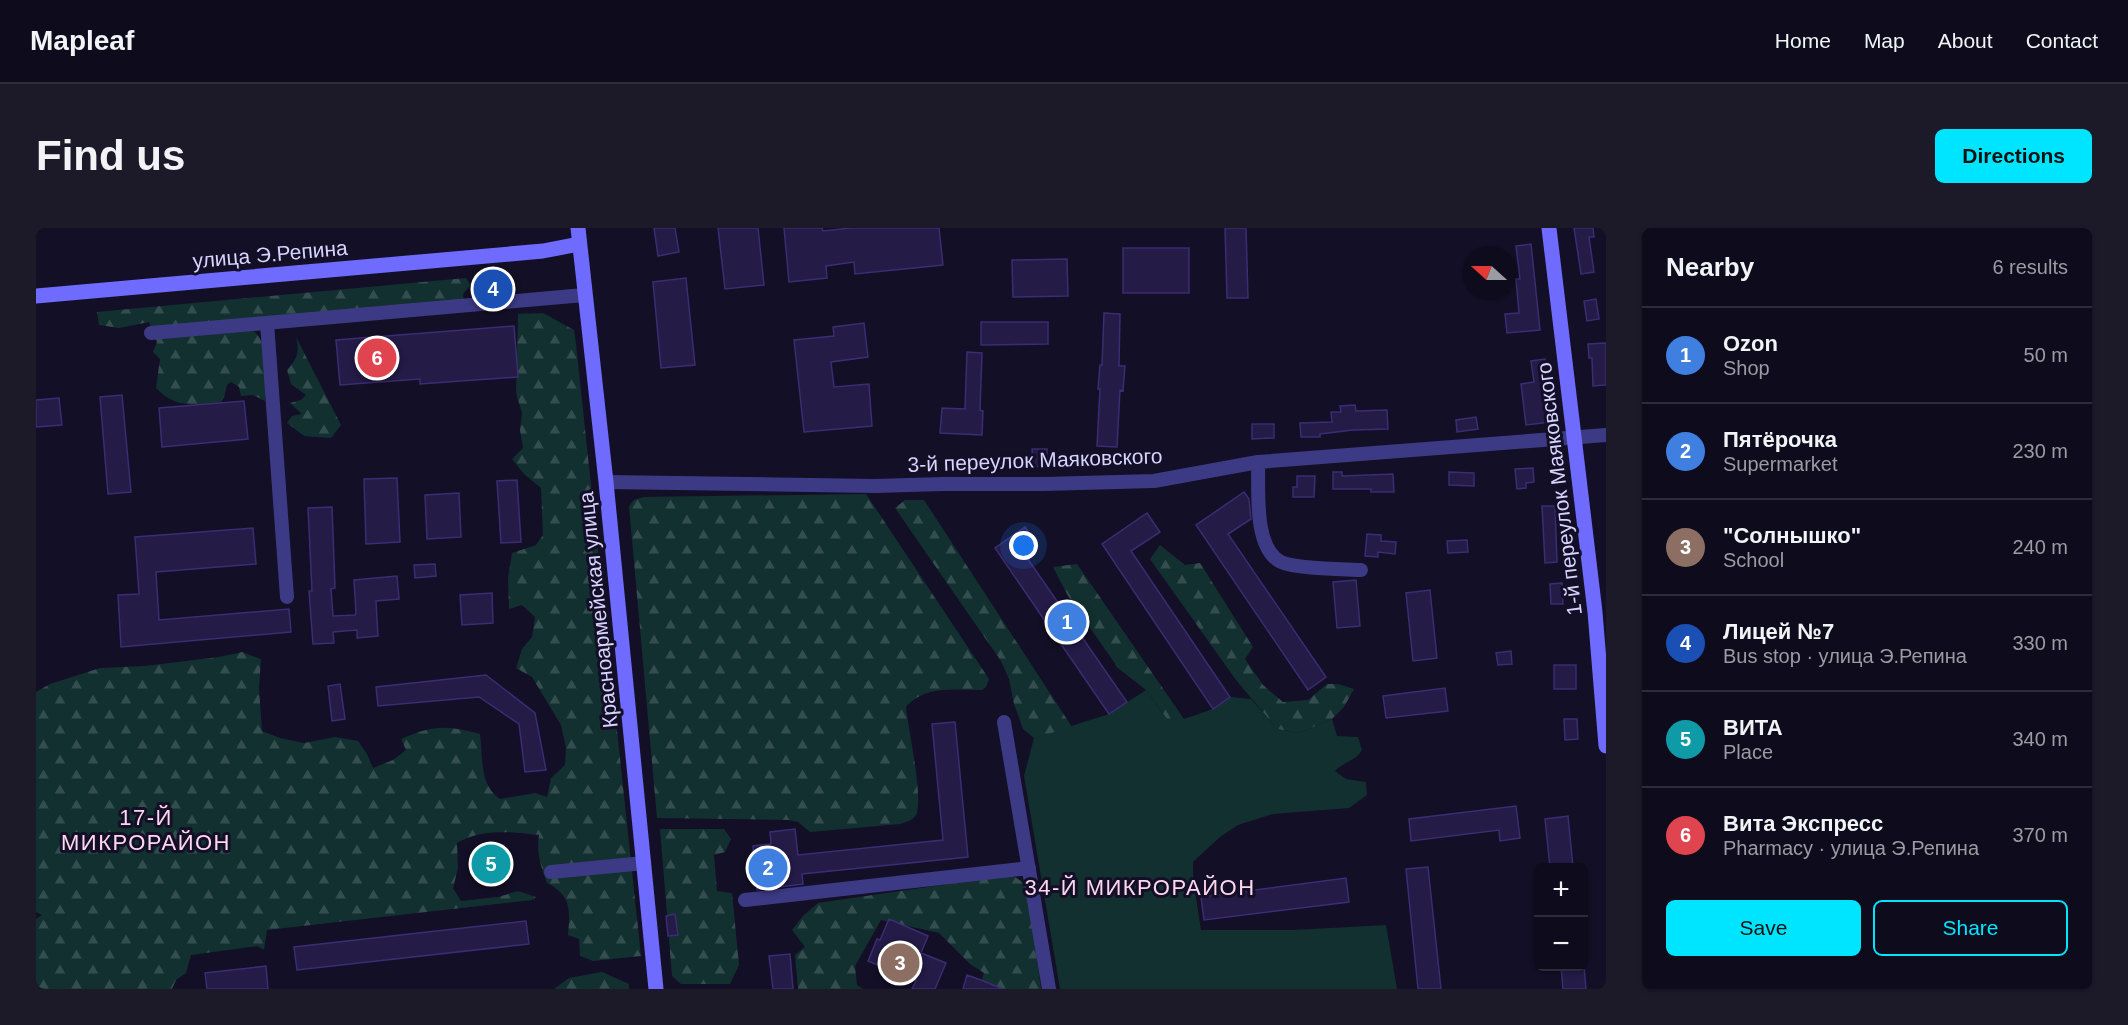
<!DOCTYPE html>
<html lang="en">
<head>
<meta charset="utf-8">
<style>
  body { margin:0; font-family:Arial,sans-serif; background:#1c1929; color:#f1f3f6 }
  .controls { position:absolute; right:18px; bottom:18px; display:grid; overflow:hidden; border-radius:9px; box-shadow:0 2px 4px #0004 }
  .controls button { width:54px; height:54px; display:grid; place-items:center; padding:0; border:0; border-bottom:2px solid #2e2b3b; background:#0e0b1c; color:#f1f3f6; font:30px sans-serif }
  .compass { position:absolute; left:1426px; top:18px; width:54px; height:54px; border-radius:50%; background:#0e0b1c; box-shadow:0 2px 4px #0004; rotate:291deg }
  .you { position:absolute; left:988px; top:318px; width:21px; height:21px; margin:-15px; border:4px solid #fff; border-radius:50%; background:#1a73e8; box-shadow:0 0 0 9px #1a73e833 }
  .badge { display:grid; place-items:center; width:39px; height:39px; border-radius:50%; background:#00e5ff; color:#fff; font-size:20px; font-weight:700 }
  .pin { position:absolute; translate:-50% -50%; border:3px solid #fff; box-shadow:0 2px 6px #0006 }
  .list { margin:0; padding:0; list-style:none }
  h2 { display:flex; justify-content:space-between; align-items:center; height:78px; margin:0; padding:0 24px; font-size:26px }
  h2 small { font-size:20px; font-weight:400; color:#9b9ba3 }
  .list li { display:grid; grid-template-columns:39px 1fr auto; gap:18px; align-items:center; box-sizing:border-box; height:96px; padding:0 24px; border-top:2px solid #2e2b3b }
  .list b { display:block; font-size:22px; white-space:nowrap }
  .list p { margin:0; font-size:20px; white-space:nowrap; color:#9b9ba3 }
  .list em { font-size:20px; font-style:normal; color:#9b9ba3 }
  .actions { display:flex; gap:12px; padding:18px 24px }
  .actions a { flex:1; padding:14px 0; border:2px solid #00e5ff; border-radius:9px; text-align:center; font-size:21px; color:#00e5ff }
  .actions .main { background:#00e5ff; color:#111 }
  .map { position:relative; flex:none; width:1570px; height:761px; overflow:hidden; border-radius:9px }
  header { display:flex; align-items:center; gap:36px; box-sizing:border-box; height:84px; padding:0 30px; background:#0e0b1c; border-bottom:2px solid #2e2b3b }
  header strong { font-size:28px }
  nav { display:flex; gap:33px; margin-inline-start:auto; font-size:21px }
  .intro { display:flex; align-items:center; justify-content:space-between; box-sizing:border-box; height:144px; padding:0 36px }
  h1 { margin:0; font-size:42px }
  .button { padding:15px 27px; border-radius:9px; background:#00e5ff; color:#111; font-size:21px; font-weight:700 }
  main { display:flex; gap:36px; padding:0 36px }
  aside { flex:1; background:#0e0b1c; border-radius:9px; box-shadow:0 2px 4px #0004 }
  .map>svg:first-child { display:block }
  .grass { fill:#12302f }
  .forest { fill:url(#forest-firs) }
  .building { fill:#241b47; stroke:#3b2d73; stroke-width:1.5 }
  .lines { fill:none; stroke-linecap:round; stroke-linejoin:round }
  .street { stroke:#3d3a85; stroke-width:14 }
  .secondary { stroke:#6f6bff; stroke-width:15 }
  .labels { text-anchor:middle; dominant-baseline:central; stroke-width:6; stroke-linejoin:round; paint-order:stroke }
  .street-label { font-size:21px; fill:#d9d4ff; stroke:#130f26 }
  .neighbourhood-label { font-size:22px; letter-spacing:1.5px; fill:#ffd6f0; stroke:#130f26 }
</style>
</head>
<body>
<header>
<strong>Mapleaf</strong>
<nav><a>Home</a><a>Map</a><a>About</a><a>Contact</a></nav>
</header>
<div class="intro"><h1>Find us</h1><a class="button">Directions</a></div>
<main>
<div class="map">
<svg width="1570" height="761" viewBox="0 0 1570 761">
  <defs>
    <pattern id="forest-firs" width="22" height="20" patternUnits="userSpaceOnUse" patternTransform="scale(1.5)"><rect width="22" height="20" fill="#12302f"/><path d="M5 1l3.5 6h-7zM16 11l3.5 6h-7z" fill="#344d4e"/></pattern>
  </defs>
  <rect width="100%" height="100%" fill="#130f26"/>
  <path class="grass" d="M1110,462L1131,491H1148L1177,481L1194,469L1215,471L1241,501L1263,505L1296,491L1301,508L1322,509L1326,522C1320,533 1307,534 1299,543L1310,551L1330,554L1331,567L1313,580L1237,586L1202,597L1184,609L1157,634V650L1165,702H1257L1350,697L1361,761H1024L988,548L998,510L1073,486Z"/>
  <path class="forest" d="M430,50L435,57L427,66L429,81L217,103C234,113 229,155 229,173L217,167L205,168L203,159L195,154L191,157L188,169L184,175C157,176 140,181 120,160L124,131L117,124L121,114L113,94L83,100L63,97L61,84Z
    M507,85L538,102L540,116L605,728L557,733L544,728L543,711L532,707C534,682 536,668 511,655C505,639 500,624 503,607C475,604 446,600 421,615L422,640L417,660L425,673L462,669L482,663L500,669L496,672L231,702L228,722L221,718L155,727L150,745L140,752L136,761H0V691L6,687L0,684V464L14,456L64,440L109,438L183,429L206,424L225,431L223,460L226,503L244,510L268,515L299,509L322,513L331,526L337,540L357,532L370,522L365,511C397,497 410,497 444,506C447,529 443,557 464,571L499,565L511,569L515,550L529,537L530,520L525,497L496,449L480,440L486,421L496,409L499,389L486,377L473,381L472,350L476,325L500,317L507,307L505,260L488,246L476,231L487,220L484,202L486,185L480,165L482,86Z
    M260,109L305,197L295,210L268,208L251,195L256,188L266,186L254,175L265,172L270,167L255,156L251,142C261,131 264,124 260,109Z
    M830,266L953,451L950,459L946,462C919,462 889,457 870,479C872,499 888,572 880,587C876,593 870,594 864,596L774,604L762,594L753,592L621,590L593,278L598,272L607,269Z
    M869,272H888L1036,499L998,510L987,501L978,476L973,451L965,433L859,280Z
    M1124,317L1149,337L1164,335L1217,419L1209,431L1227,457L1247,474L1272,472L1291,456H1302L1318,461L1308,479L1296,491L1263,505L1241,501L1200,452L1114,331Z
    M1041,336L1148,491H1131L1110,462L1082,440L1032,368L1017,339Z
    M624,601H688L695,611L689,624L678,627L681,663L696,665L703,737L694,756H645L636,748Z
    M967,648L979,649L991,657L1005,761H943L948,745L934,736L903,705L845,692L819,738L821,757L827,761H762L759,727L769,719L756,702L767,688L782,675Z
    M566,744L593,756V761H518L533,750Z"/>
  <path class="building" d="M618,0H639L643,24L622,28Z
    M682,0H722L728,57L689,61Z
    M748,0H786L787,3L815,0H903L907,37L819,46L818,34L790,38L791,50L753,54Z
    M1189,0H1210L1212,70H1191Z
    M1538,0H1557L1558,9H1553L1558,44L1545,46Z
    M1495,16L1504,102L1471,105L1469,86L1483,85L1480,51H1484L1480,18Z
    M1087,20H1153V65H1087Z
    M1031,31L1032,68L977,69L976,32Z
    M650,50L659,137L625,140L617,54Z
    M1560,71L1563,91L1551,93L1548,73Z
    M1068,85L1084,86L1083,138H1089L1087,163L1084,162L1081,219L1061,218L1064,161H1062L1064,137H1066Z
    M945,94H1012V116L945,117Z
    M828,95L832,129L795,134L798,159L833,156L836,198L768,204L758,112L798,108L797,99Z
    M478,98L482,149L384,156V151L304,157L300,112Z
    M1570,115V157L1557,158L1556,130H1553L1552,116Z
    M931,124L946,125L944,182L947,183L946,207L904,205L906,180L929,181Z
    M1509,131L1515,194L1490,197L1485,156L1498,154L1495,133Z
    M86,167L95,264L72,266L64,169Z
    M23,170L26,197L0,199V172Z
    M208,173L212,211L126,219L123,180Z
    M1319,177L1320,183L1351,182L1352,201L1317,202L1284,206V209H1265L1264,195L1296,194L1295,184H1305L1304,178Z
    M1440,189L1442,201L1421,204L1420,192Z
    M1216,196H1238V210L1216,211Z
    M996,221H1011V238L997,239Z
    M1497,240L1498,254L1490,255V260L1481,261L1479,241Z
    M1297,244H1306V248L1357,246L1358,264H1335V261H1297Z
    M1413,244L1438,245V258L1413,257Z
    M1261,248H1279L1278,269H1257V259H1261Z
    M361,250L364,314L330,316L328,251Z
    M481,252L485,314L465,315L461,253Z
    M1208,264L1213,271L1215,291L1192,306L1290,449L1272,462L1160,297Z
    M423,265L425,309L391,311L389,267Z
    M1506,278H1519L1521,334L1509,335Z
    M296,279L299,360L295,361L297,388L319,387L320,385L318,352L361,348L363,371L340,373L342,408L321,410V402L297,404L298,415L277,416L273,363H276L272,280Z
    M1111,285L1124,304L1095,323L1194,469L1177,481L1066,316Z
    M989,299L1002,318L989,327L1091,474L1073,486L959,320Z
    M217,300L220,336L120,344L123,392L253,381L255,404L85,419L82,367L103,366L99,309Z
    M1331,306L1345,307V313L1360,314L1359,326L1342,324V329L1329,328Z
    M1431,312L1432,324L1412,325L1411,313Z
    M399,336L400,348L379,350L378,337Z
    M1320,352L1324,398L1301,400L1297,354Z
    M1526,355L1527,376H1515L1514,356Z
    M1394,362L1401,430L1377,433L1370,365Z
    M456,365L457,395L426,397L424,367Z
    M1475,423L1476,436L1462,437L1460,425Z
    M1518,437H1540V461H1518Z
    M450,447L499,485L510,542L489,544L483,496L443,469L342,478L340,459Z
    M304,456L309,491L296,493L292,458Z
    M1409,460L1412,483L1350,490L1347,468Z
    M1528,491H1541L1542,511L1529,512Z
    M919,494L932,629L766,646L767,656L721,662L717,618L735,616L734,604L759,601L762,627L907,612L896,496Z
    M1480,578L1484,610L1464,613L1463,602L1375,613L1373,591Z
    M1532,588L1537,639H1514L1509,591Z
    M468,617L470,628L465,629L467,643L446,646L442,621Z
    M1392,639L1405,761H1382L1370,641Z
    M1310,650L1313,674L1168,692L1165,669Z
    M639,686L642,707L632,708L630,688Z
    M853,691L892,708L885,725L910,735L899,761H876L880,753L874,750L876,746L856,738L854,742L832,733L841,711L844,712Z
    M490,693L493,716L261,742L258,719Z
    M754,726L757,761H737L733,728Z
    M230,738L232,761H171L169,745Z
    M1525,738H1548L1550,761H1527Z
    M931,747L945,752L967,761H927Z"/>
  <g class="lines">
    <path class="street" d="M231,95L251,369
      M115,105L548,67
      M1222,234C1223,261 1217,320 1245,334C1260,341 1306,341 1325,342
      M570,254L839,258L907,256H1008L1118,253L1222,234L1570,207
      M968,494L1013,761
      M515,644L608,635
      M709,672L993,640"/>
    <path class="secondary" d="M542,0L570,254L620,761
      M1513,0L1559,384L1570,518
      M0,68L507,23L543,16"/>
  </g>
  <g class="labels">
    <g class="street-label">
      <text transform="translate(234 26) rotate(-5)">улица Э.Репина</text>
      <text transform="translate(999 232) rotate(-2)">3-й переулок Маяковского</text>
      <text transform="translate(1523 261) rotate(-97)">1-й переулок Маяковского</text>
      <text transform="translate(562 382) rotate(-96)">Красноармейская улица</text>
    </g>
    <g class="neighbourhood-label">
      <text x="110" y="589">17-Й<tspan x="110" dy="25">МИКРОРАЙОН</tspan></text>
      <text x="1104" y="659">34-Й МИКРОРАЙОН</text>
    </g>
  </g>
</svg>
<div class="controls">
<button>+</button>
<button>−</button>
</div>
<svg class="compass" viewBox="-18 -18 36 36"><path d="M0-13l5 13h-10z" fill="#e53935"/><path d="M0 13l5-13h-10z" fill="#9b9ba3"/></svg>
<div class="you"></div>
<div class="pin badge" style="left:1031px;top:394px;background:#3f7fe0">1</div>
<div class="pin badge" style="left:732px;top:640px;background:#3f7fe0">2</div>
<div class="pin badge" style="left:864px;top:735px;background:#8d6e63">3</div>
<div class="pin badge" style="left:457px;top:61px;background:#1a4fb4">4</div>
<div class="pin badge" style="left:455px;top:636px;background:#0f9aa8">5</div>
<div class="pin badge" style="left:341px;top:130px;background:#e0444e">6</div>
</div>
<aside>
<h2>Nearby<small>6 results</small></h2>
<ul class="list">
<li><span class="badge" style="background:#3f7fe0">1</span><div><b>Ozon</b><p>Shop</p></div><em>50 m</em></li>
<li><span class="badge" style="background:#3f7fe0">2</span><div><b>Пятёрочка</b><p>Supermarket</p></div><em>230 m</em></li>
<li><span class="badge" style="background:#8d6e63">3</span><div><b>&quot;Солнышко&quot;</b><p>School</p></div><em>240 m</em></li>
<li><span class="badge" style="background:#1a4fb4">4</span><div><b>Лицей №7</b><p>Bus stop · улица Э.Репина</p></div><em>330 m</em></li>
<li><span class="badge" style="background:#0f9aa8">5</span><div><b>ВИТА</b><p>Place</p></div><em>340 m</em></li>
<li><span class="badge" style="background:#e0444e">6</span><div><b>Вита Экспресс</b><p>Pharmacy · улица Э.Репина</p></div><em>370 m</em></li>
</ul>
<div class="actions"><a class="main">Save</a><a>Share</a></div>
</aside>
</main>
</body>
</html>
